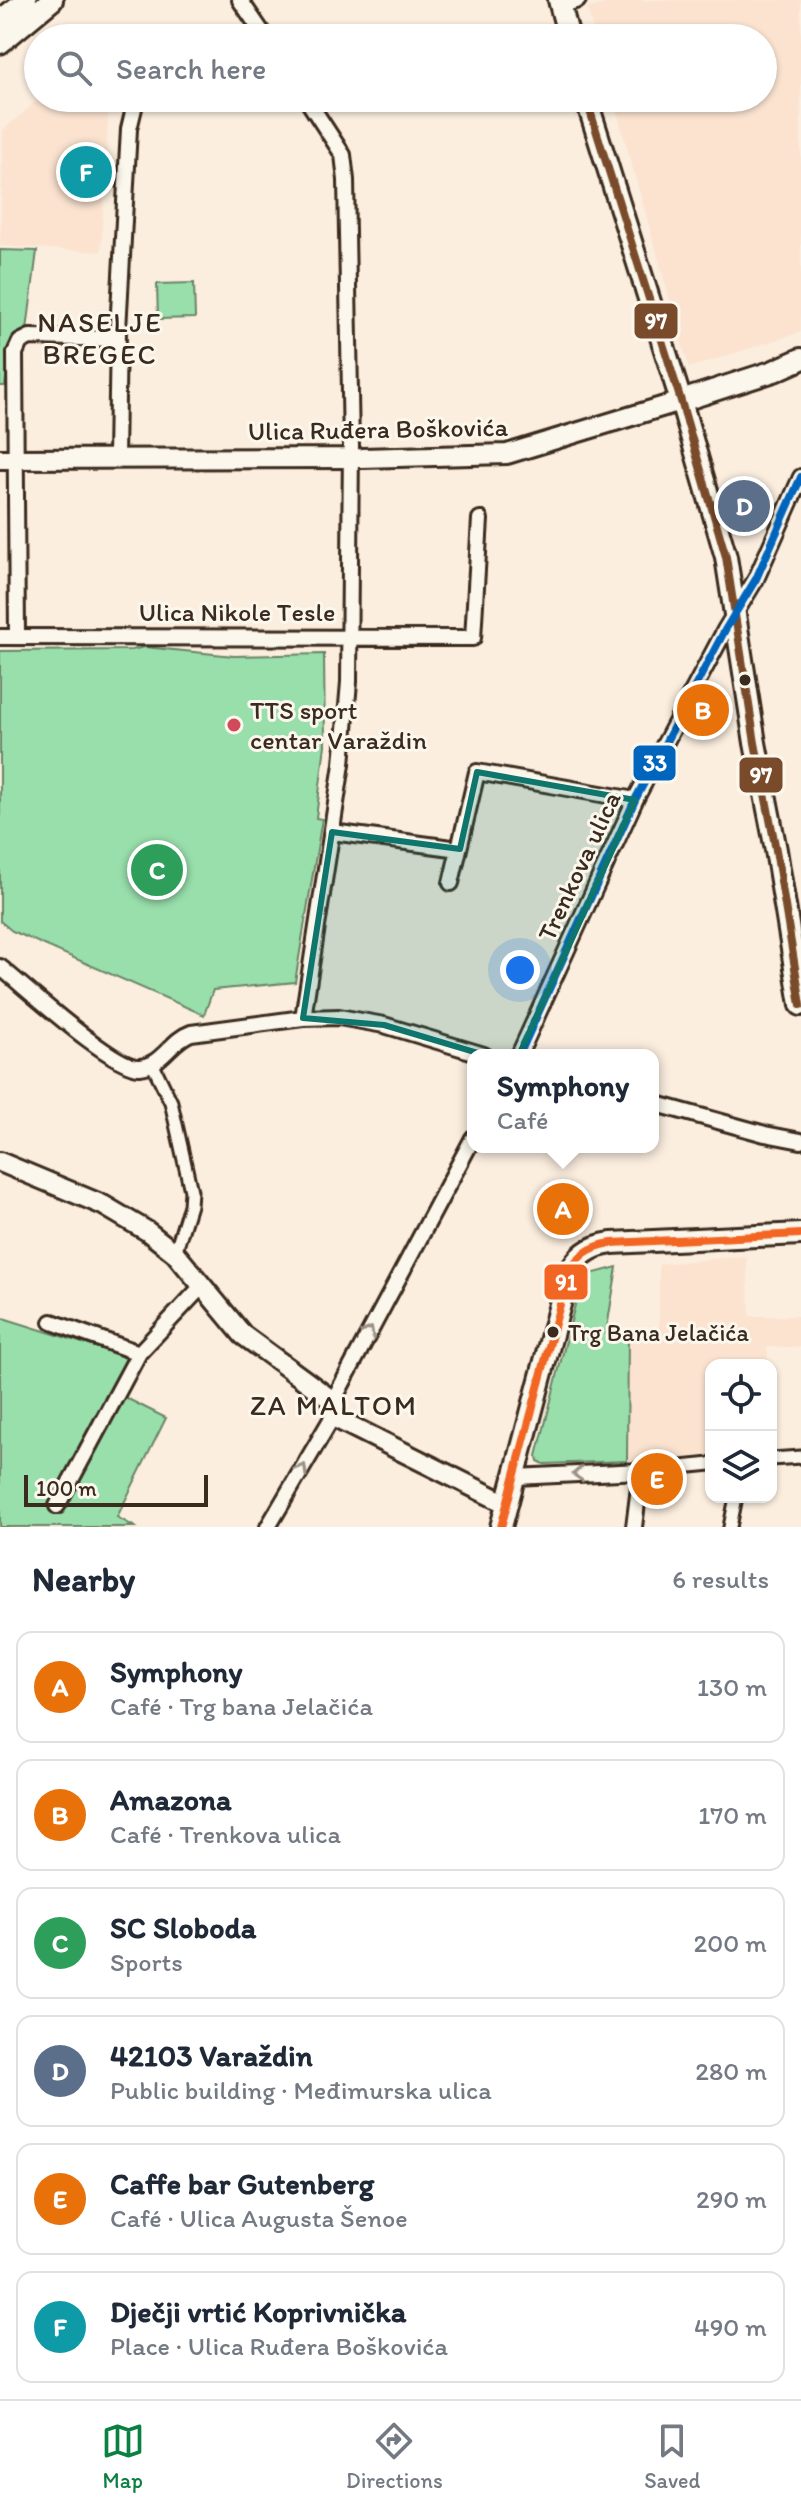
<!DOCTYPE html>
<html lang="en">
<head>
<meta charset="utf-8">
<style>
  body { margin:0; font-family:Itim,sans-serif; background:#f2f2f3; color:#1f2937 }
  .controls { position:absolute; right:24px; bottom:24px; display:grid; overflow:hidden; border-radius:16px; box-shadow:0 2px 6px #0004 }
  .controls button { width:72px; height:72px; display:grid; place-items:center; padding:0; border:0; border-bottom:2px solid #e0e1e3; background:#fff; color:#1f2937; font:40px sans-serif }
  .scale { position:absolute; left:24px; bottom:20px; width:184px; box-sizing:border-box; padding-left:8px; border:4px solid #3b2a1e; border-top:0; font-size:22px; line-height:28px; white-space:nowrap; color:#3b2a1e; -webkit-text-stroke:6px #fbf7ec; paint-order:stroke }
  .you { position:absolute; left:520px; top:970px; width:28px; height:28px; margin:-20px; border:6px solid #fff; border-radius:50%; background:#1a73e8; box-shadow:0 0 0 12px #1a73e833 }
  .badge { display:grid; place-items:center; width:52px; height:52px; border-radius:50%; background:#0b8043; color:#fff; font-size:26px; font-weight:700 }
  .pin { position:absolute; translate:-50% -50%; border:4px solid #fff; box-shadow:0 2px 8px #0006 }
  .popup { position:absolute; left:467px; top:1049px; width:192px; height:104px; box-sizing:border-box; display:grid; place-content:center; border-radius:16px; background:#fff; filter:drop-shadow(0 2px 6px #0005); font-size:26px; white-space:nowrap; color:#747a83 }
  .popup b { font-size:30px; color:#1f2937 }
  .popup::after { content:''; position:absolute; left:50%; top:100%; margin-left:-16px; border:16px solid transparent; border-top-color:#fff }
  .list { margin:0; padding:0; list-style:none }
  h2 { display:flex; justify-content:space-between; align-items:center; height:104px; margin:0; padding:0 32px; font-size:34px }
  h2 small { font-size:26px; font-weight:400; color:#747a83 }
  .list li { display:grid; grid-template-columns:52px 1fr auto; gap:24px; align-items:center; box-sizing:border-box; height:112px; margin:0 16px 16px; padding:0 16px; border:2px solid #e0e1e3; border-radius:16px }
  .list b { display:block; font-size:30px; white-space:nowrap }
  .list p { margin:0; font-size:26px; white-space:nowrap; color:#747a83 }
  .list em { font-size:26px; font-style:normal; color:#747a83 }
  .icon { flex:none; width:44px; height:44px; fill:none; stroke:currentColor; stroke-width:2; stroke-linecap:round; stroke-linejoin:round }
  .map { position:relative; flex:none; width:801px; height:1527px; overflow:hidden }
  .search { position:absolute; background:#fff; box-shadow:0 2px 6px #0004; left:24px; right:24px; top:24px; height:88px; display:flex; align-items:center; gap:20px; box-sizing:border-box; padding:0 28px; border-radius:44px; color:#747a83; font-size:30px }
  .sheet { height:872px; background:#fff }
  nav { display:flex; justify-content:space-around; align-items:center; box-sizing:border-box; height:112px; border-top:2px solid #e0e1e3; background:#fff; font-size:22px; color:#747a83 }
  nav a { display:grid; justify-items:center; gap:4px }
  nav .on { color:#0b8043 }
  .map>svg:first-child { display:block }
  .built { fill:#fbe3d0 }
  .green { fill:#99dfac; stroke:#6a8465; stroke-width:2 }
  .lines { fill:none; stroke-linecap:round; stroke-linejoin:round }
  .pedestrian-casing { stroke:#3b2a1e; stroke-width:17 }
  .minor-casing { stroke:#3b2a1e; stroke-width:20 }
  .tertiary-casing { stroke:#3b2a1e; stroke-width:24 }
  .secondary-casing { stroke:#3b2a1e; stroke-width:26 }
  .pedestrian { stroke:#fbf7ec; stroke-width:11 }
  .minor { stroke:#fbf7ec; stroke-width:14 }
  .tertiary { stroke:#fbf7ec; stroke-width:18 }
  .secondary { stroke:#fbf7ec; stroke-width:20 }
  .bus-1-casing { stroke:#fbf7ec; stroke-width:14 }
  .bus-2-casing { stroke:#fbf7ec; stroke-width:14 }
  .bus-3-casing { stroke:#fbf7ec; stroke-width:14 }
  .bus-1 { stroke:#7a4b2a; stroke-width:8 }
  .bus-2 { stroke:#0065bd; stroke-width:8 }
  .bus-3 { stroke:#f26522; stroke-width:8 }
  .oneway { stroke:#9b9085 }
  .marked { fill:#0f766e; fill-opacity:0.2; stroke:#0f766e; stroke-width:6; stroke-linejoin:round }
  .bus-dot { fill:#3b2a1e; stroke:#fbf7ec; stroke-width:3 }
  .poi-dot { fill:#d1495b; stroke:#fbf7ec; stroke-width:3 }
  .labels { text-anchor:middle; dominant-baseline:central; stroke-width:6; stroke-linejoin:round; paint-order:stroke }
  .bus-label { font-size:24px; fill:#3b2a1e; stroke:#fbf7ec; text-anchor:start }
  .street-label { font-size:26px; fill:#3b2a1e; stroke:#fbf7ec }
  .poi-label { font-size:26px; fill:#3b2a1e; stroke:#fbf7ec; text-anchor:start }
  .neighbourhood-label { font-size:28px; letter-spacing:2px; fill:#3b2a1e; stroke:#fbf7ec }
  .line-badge { stroke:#fbf7ec; stroke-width:3 }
  .badge-label { font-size:22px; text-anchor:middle; font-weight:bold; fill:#fff }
</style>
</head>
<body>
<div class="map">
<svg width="801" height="1527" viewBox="0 0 801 1527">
  <rect width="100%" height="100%" fill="#fbeedf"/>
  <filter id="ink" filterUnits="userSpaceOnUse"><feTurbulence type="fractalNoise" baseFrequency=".0125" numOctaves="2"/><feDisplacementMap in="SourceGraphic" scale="16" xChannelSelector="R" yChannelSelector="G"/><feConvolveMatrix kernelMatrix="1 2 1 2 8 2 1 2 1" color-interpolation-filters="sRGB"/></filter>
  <g filter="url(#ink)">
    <path class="built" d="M618,0H801V332L689,368L613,98H763V38H596L587,9Z
      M38,100L109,102L101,252L0,246L3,130Z
      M746,1256L750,1316H801V1347H767L769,1365H711V1455L627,1461L628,1334L659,1333V1264Z"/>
    <path class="green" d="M0,250L37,251L27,330L10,346L5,386H0Z
      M194,283L195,318L158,319L157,284Z
      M144,647L234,656L324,654L325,745L316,818L322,819L295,982L213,990L204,1015L12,931L0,921V651L132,650Z
      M617,1267L606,1334H628L627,1461L544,1464L538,1461L537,1456L579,1289L587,1275Z
      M0,1317L134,1359L114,1392L166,1418L117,1517L135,1527H0Z"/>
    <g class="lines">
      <g class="pedestrian-casing">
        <path id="pedestrian" d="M152,1063L171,1102L191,1191L190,1205L175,1253
          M771,1459L801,1457
          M641,1471L711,1464
          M730,1527L736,1497"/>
      </g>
      <g class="minor-casing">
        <path id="minor" d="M240,0L266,38
          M560,6L578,0
          M116,458L118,330L129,129L135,104
          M0,637L473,638L480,519
          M17,637L15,353L20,342L30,337L118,339
          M332,832L459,849L477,772L635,800
          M451,883L459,849
          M0,967C24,986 115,1070 140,1067C162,1065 171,1040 191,1033L303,1018L339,1017L384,1025L484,1055
          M303,1018L342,764L349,682L351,446L346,180L343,155L306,98
          M519,1055L635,800L725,630L756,579L801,477
          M653,1103L765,1134L801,1141
          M52,1322L139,1353
          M333,1401L473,1138
          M515,1477L641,1471L634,1527
          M57,1506L139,1353L202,1286
          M268,1527L336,1411"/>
      </g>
      <g class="tertiary-casing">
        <path id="tertiary" d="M0,459L362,458L507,454L681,401
          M0,1162L103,1205L147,1231L175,1253L243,1335L333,1401L339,1420L507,1504"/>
      </g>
      <g class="secondary-casing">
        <path id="secondary" d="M559,0L569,38
          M0,21L26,0
          M0,43L52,0
          M586,98L681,401L726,557L755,743L776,850L801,1005
          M681,401L774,371L801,359
          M501,1527L567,1278C576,1256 589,1246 612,1243L801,1234"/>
      </g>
      <use href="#pedestrian" class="pedestrian"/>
      <use href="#minor" class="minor"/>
      <use href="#tertiary" class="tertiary"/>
      <use href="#secondary" class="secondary"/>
      <g class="bus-1-casing">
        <path id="bus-1" d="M586,98L681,401L726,557L755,743L776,850L801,1005"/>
      </g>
      <g class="bus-2-casing">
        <path id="bus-2" d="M519,1055L635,800L725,630L756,579L801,477"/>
      </g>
      <g class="bus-3-casing">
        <path id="bus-3" d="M501,1527L567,1278C576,1256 589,1246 612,1243L801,1234"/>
      </g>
      <use href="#bus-1" class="bus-1"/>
      <use href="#bus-2" class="bus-2"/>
      <use href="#bus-3" class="bus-3"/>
    </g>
    <defs><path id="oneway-chevron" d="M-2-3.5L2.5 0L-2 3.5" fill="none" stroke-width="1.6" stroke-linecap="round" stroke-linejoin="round" transform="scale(2)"/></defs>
    <g class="oneway">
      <use href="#oneway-chevron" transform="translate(369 1332) rotate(-62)"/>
      <use href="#oneway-chevron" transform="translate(302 1469) rotate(-60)"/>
      <use href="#oneway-chevron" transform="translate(578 1474) rotate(177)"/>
    </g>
  </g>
  <path class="marked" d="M477,772L635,800L515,1064L384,1025L303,1018L332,832L460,849Z"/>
  <g class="bus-dot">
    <circle cx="745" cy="680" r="7"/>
    <circle cx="553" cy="1332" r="7"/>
  </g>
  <circle class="poi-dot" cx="234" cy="725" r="8"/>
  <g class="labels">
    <g class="bus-label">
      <text x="568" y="1332">Trg Bana Jelačića</text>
    </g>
    <g class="street-label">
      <text transform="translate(378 429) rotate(-1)">Ulica Ruđera Boškovića</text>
      <text x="237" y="612">Ulica Nikole Tesle</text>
      <text transform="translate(579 866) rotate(-65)">Trenkova ulica</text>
    </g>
    <g class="poi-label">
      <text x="250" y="710">TTS sport<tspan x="250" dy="30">centar Varaždin</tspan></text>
    </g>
    <g class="neighbourhood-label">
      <text x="100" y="322">NASELJE<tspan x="100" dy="32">BREGEC</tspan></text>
      <text x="334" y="1405">ZA MALTOM</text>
    </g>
  </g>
  <g class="line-badge">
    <rect x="633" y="302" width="46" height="38" rx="8" fill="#7a4b2a"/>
    <rect x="632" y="744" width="45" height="38" rx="8" fill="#0065bd"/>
    <rect x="738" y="756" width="46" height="38" rx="8" fill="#7a4b2a"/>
    <rect x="543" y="1263" width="46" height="38" rx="8" fill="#f26522"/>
  </g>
  <g class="badge-label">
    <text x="656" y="329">97</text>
    <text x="655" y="771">33</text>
    <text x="761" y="783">97</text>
    <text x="566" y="1290">91</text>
  </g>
</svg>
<div class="controls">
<button><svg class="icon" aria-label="locate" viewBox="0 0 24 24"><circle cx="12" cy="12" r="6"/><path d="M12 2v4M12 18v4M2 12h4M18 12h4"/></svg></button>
<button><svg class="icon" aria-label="layers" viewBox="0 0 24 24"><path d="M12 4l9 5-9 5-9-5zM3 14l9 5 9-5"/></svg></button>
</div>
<div class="scale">100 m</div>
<div class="you"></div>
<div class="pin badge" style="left:563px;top:1209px;background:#e8710a">A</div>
<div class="popup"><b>Symphony</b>Café</div>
<div class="pin badge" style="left:703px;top:710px;background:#e8710a">B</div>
<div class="pin badge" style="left:157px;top:870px;background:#2e9e5b">C</div>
<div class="pin badge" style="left:744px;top:506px;background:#5c6f8a">D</div>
<div class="pin badge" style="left:657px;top:1479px;background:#e8710a">E</div>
<div class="pin badge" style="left:86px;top:172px;background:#0f9aa8">F</div>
<div class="search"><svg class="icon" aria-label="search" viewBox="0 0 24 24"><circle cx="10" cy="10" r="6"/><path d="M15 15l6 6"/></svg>Search here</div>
</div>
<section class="sheet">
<h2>Nearby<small>6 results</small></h2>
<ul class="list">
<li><span class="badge" style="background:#e8710a">A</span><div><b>Symphony</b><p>Café · Trg bana Jelačića</p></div><em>130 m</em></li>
<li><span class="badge" style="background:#e8710a">B</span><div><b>Amazona</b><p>Café · Trenkova ulica</p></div><em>170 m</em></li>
<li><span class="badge" style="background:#2e9e5b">C</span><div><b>SC Sloboda</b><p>Sports</p></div><em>200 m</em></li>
<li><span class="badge" style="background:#5c6f8a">D</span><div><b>42103 Varaždin</b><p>Public building · Međimurska ulica</p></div><em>280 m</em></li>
<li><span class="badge" style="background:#e8710a">E</span><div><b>Caffe bar Gutenberg</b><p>Café · Ulica Augusta Šenoe</p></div><em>290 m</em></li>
<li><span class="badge" style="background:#0f9aa8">F</span><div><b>Dječji vrtić Koprivnička</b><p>Place · Ulica Ruđera Boškovića</p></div><em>490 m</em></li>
</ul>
</section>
<nav>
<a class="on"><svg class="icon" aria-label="map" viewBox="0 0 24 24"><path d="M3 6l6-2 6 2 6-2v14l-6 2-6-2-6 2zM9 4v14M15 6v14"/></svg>Map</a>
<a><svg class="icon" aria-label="directions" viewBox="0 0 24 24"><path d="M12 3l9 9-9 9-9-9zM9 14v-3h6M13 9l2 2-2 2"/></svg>Directions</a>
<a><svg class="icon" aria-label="saved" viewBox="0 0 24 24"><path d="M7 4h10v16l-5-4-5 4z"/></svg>Saved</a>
</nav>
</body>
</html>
